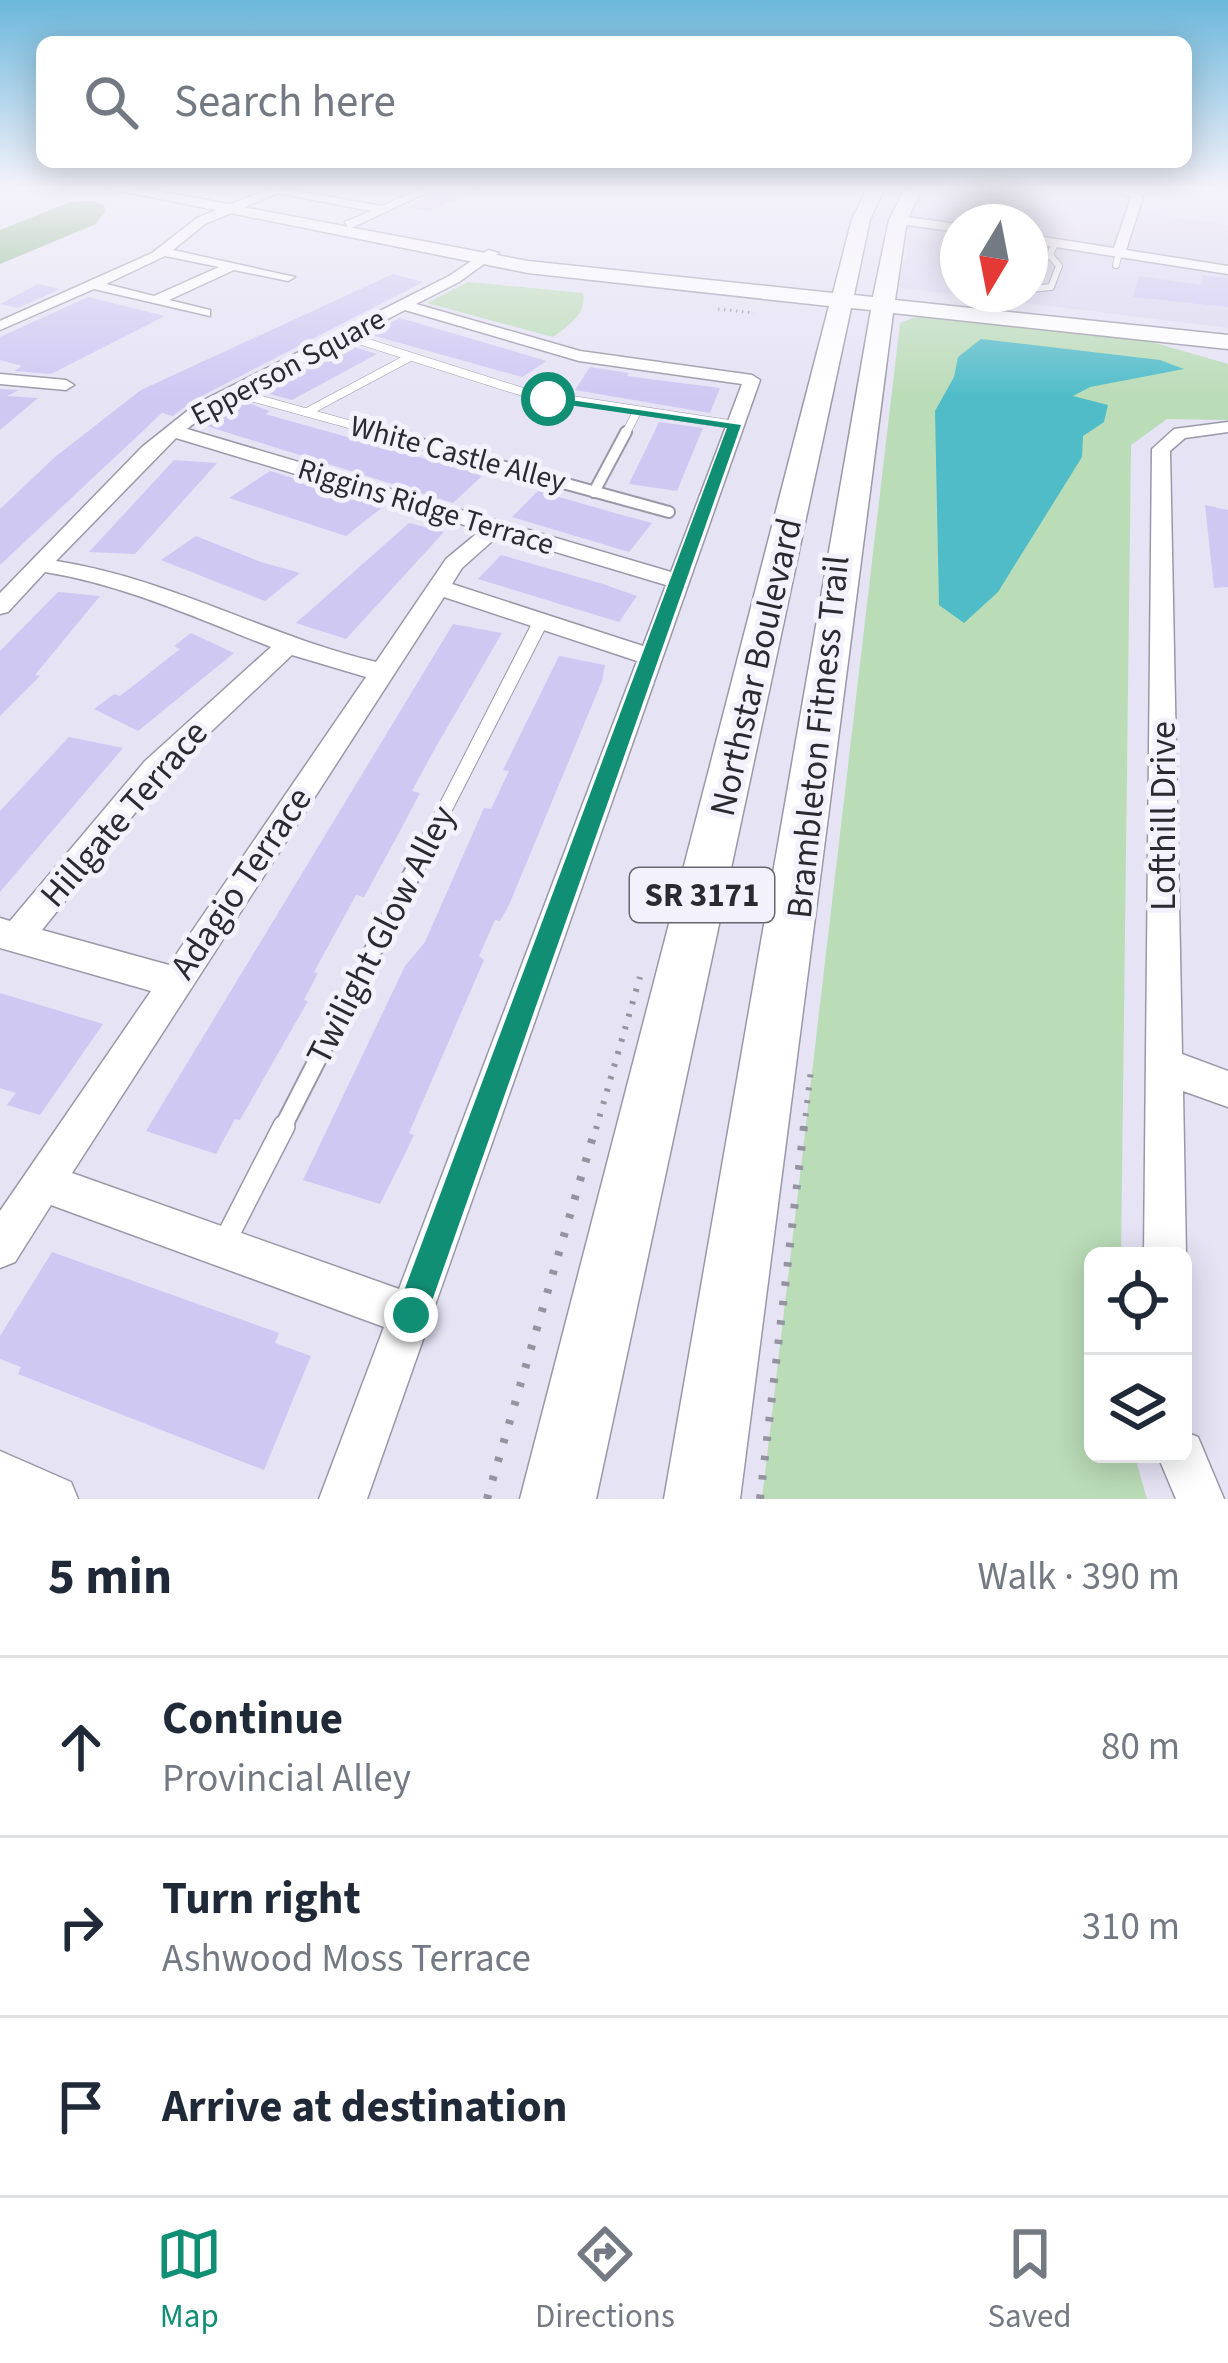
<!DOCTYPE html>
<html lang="en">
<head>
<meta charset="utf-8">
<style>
  body { margin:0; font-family:"Source Sans 3",sans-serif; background:#f6f6f7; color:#1f2937 }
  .controls { position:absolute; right:36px; bottom:36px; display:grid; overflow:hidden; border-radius:18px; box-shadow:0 6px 30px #0003 }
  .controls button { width:108px; height:108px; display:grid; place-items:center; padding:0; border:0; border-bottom:3px solid #e0e1e3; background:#fff; color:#1f2937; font:60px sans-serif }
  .compass { position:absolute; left:940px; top:204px; width:108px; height:108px; border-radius:50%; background:#fff; box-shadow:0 6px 30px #0003; rotate:190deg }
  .stop { position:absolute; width:36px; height:36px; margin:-27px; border:9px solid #118f75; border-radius:50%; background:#fff }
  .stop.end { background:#118f75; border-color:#fff; box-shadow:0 3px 12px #0008 }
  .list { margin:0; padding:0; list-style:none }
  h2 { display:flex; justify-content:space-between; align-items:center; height:156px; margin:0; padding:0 48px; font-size:51px }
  h2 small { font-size:39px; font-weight:400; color:#747a83 }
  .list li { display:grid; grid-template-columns:78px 1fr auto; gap:36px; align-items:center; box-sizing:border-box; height:180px; padding:0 48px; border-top:3px solid #e0e1e3 }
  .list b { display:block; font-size:45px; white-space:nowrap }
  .list p { margin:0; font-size:39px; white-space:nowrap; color:#747a83 }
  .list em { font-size:39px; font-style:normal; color:#747a83 }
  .icon { flex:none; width:66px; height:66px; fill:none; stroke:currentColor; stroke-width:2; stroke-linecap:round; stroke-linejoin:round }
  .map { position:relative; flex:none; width:1228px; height:1499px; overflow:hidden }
  .search { position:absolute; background:#fff; box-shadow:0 6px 30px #0003; left:36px; right:36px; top:36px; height:132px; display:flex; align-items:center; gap:30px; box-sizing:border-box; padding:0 42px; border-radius:18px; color:#747a83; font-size:45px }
  .sheet { height:696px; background:#fff }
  nav { display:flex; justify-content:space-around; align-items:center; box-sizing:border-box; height:168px; border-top:3px solid #e0e1e3; background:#fff; font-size:33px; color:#747a83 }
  nav a { display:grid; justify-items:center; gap:6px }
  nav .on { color:#118f75 }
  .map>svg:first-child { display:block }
  .built { fill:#dcd8f1; fill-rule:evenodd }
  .green { fill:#badcb7 }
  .forest { fill:#7fb47a }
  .water { fill:#4fbcc8 }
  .building { fill:#cfc8f3 }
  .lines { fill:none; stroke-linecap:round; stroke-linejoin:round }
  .lane-far5-casing { stroke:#9a98a8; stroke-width:8 }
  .lane-far4-casing { stroke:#9a98a8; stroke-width:9 }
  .lane-far3-casing { stroke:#9a98a8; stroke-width:14 }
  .lane-far2-casing { stroke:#9a98a8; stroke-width:16 }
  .lane-far1-casing { stroke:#9a98a8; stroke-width:20 }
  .lane-casing { stroke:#9a98a8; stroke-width:24 }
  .street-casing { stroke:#9a98a8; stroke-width:3 }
  .primary-casing { stroke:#9a98a8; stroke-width:3 }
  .path-far2 { stroke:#95939f; stroke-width:3; stroke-dasharray:1.5 4.5; stroke-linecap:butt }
  .path-far1 { stroke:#95939f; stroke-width:6; stroke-dasharray:3 10; stroke-linecap:butt }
  .path { stroke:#95939f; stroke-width:8; stroke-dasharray:4.5 15; stroke-linecap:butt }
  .lane-far5 { stroke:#fff; stroke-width:6 }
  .lane-far4 { stroke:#fff; stroke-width:8 }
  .lane-far3 { stroke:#fff; stroke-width:10 }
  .lane-far2 { stroke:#fff; stroke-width:14 }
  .lane-far1 { stroke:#fff; stroke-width:16 }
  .lane { stroke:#fff; stroke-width:21 }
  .street { fill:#fff; fill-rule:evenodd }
  .primary { fill:#fff; fill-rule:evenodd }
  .route { fill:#118f75 }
  .labels { text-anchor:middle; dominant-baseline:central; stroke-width:10; stroke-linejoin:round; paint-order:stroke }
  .far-street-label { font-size:30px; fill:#2b2a30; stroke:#f3f2fc }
  .shield { fill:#f3f2fc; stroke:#67666d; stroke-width:3 }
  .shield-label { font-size:33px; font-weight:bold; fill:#2b2a30 }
  .street-label { font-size:36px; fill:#2b2a30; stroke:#f3f2fc }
</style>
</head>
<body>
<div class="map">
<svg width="1228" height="1499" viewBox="0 0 1228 1499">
  <rect width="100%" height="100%" fill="#e6e3f5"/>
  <path class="built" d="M931,187H1105L1130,195L1126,210L1228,225V328L902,288L895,283L907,257L909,214ZM958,222H1030V294H958Z"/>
  <path class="green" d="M468,282L583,293C587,314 568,326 553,337L427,303Z
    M926,313L1128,335L1228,364V420L1167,419L1131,445L1121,1256H1093V1454H1134L1147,1499H762L900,323Z"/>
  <path class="forest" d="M93,201L104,205L105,212L96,224L0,264V230L70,202Z"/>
  <path class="water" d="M981,339L1160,360L1184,369L1090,387L1073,396L1108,405L1104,422L1083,436L1082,457L998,592L964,623L939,605L935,411L954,377L958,357Z"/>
  <path class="building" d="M443,187H483L429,211L408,207Z
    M393,274L423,282L194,400L173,416L162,413L0,565V509L55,457L141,390Z
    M1203,275L1228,278V307L1133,297L1139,276L1202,285Z
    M38,284L60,289L18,308L0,304Z
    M88,297L165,316L51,374L14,371L22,366L0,360V337Z
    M400,318L513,351L547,361L522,377L368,334Z
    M347,345L377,354L292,400L259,391Z
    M590,367L629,373L627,376L720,388L710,413L575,390Z
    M0,389L19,390L7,396L38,398L0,430Z
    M240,400L270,411L265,414L483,475L453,503L200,424Z
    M659,422L703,428L677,491L629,484Z
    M174,460L217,463L135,554L89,552Z
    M270,471L384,506L346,536L229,498Z
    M538,491L622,515L652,523L629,552L512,517Z
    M1205,505L1228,510V587L1214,588Z
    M409,523L444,532L346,639L296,623Z
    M196,536L261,562L300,573L265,601L161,560Z
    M501,555L603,584L637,596L619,622L478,579Z
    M58,592L100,596L35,675L40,676L0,716V651Z
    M453,624L502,633L433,752L412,791L420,793L400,831L364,897L356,895L314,972L318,973L304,1000L308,1001L240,1120L235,1119L216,1154L146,1131Z
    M191,633L234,653L138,731L94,709L114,694L120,696L180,649L174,646Z
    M559,656L605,665L602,681L509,905L500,921L495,920L479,956L484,960L409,1133L414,1135L403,1158L380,1204L303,1180L405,966L425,942L484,808L491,809L509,771L503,770Z
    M69,737L123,748L0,892V811Z
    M0,993L103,1024L40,1115L7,1105L16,1093L0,1088Z
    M52,1252L279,1333L275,1343L311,1356L264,1470L18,1374L21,1367L0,1359V1336Z"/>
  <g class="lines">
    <g class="lane-far5-casing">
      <path id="lane-far5" d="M1030,253L1051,256
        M1116,265L1119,253
        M1030,289L1051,287L1059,266L1050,255L1055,243"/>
    </g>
    <g class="lane-far4-casing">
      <path id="lane-far4" d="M343,335L526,393L735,425
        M247,396L388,435
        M307,412L410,357
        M625,435L637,412"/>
    </g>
    <g class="lane-far3-casing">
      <path id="lane-far3" d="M377,432L669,512
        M594,492L626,432"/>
    </g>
    <g class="lane-far2-casing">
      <path id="lane-far2" d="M430,838L541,621"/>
    </g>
    <g class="lane-far1-casing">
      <path id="lane-far1" d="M282,1129L432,835"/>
    </g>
    <g class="lane-casing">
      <path id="lane" d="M223,1245L284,1126"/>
    </g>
    <g class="street-casing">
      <path id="street" d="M0,187H6L0,191Z
        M273,187L382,206L424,187H439L349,229L345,222L371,211L278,193L205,224L173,250L295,277L288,281L234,270L169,300L210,310V316L94,289L0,330V321L152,253L197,218ZM165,256L219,267L154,296L106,284Z
        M1111,187H1126L1143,197L1126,250L1228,266V274L1030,243V235L1114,248L1131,198Z
        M898,216L958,224V232L894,223Z
        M488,250L499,253L459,282L416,304L580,351L752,375L760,380L367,1499H319L384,1327L51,1205L15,1262L0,1268V1211L151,991L0,948V918L10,921L145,761L271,647C196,618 125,585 45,572L8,612L0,614V593L142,447L196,404L449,276ZM405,310L579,361L742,384L671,572L187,429L208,412ZM176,438L481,530L446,559L376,662C267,636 168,578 56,561ZM499,535L666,585L643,646L452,584L462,568ZM444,597L637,661L399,1289L72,1173ZM292,655L366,677L169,965L42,930L165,775Z
        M0,374L66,380L74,385L66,390L0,384Z
        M1228,422V432L1185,438L1170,451L1182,1054L1228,1071V1107L1183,1091L1186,1256L1183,1263V1256H1144L1152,449L1174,429Z
        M1183,1431L1198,1437L1224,1499H1176L1157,1454H1183Z
        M0,1451L71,1482L78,1499H0Z"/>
    </g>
    <g class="primary-casing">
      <path id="primary" d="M101,187H138L528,261L833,293L852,219L868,187H885L870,219L854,295L873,297L889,220L906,187H923L907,220L895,300L1228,335V349L893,313L740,1499H664L871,310L851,308L596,1499H520L829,306L528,273Z"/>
    </g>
    <path class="path-far2" d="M718,309L754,313"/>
    <path class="path-far1" d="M596,1129L640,977
      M804,1129L811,1070"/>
    <path class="path" d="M487,1499L596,1126
      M760,1499L804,1126"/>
    <use href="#lane-far5" class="lane-far5"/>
    <use href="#lane-far4" class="lane-far4"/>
    <use href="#lane-far3" class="lane-far3"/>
    <use href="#lane-far2" class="lane-far2"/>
    <use href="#lane-far1" class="lane-far1"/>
    <use href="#lane" class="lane"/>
    <use href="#street" class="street"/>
    <use href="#primary" class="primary"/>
  </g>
  <linearGradient id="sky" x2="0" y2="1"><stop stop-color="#6bb7db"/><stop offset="0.47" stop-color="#f4f2fa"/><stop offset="1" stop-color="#f4f2fa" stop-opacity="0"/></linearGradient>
  <rect width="1228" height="397" fill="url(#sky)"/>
  <path class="route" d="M543,396L741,425L427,1315L422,1326L411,1331L400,1326L395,1315L727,428L548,402Z"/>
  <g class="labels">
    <g class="far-street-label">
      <text transform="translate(288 367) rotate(-28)">Epperson Square</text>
      <text transform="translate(458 454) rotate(15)">White Castle Alley</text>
      <text transform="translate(426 507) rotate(17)">Riggins Ridge Terrace</text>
    </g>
    <rect class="shield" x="630" y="868" width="144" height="54" rx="9"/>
    <g class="shield-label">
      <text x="702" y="895">SR 3171</text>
    </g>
    <g class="street-label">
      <text transform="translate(756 667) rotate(-77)">Northstar Boulevard</text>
      <text transform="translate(818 737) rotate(-84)">Brambleton Fitness Trail</text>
      <text transform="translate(124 814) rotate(-49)">Hillgate Terrace</text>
      <text transform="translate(1163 816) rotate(-90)">Lofthill Drive</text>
      <text transform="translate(241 883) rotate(-56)">Adagio Terrace</text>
      <text transform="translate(381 935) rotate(-63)">Twilight Glow Alley</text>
    </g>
  </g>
</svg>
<div class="controls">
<button><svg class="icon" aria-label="locate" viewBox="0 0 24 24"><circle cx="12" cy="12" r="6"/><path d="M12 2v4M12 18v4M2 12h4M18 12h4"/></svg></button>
<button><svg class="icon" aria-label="layers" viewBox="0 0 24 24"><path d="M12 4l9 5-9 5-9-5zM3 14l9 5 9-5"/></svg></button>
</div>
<svg class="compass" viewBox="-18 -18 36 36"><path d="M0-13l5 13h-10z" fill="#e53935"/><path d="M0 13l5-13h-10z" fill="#747a83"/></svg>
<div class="stop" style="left:548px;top:399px"></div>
<div class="stop end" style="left:411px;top:1315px"></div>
<div class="search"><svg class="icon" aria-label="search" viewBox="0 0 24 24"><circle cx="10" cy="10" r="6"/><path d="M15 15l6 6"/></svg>Search here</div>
</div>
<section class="sheet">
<h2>5 min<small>Walk · 390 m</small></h2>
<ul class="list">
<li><svg class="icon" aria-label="ahead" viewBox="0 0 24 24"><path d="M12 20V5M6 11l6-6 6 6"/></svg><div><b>Continue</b><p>Provincial Alley</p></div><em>80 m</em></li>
<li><svg class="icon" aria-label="right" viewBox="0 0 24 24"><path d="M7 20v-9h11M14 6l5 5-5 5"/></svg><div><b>Turn right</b><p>Ashwood Moss Terrace</p></div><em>310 m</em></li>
<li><svg class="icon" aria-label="arrive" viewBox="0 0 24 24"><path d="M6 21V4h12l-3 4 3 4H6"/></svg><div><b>Arrive at destination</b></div></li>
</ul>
</section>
<nav>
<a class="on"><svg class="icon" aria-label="map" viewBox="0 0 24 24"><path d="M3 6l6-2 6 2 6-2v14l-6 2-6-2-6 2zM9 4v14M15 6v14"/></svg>Map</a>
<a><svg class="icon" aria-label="directions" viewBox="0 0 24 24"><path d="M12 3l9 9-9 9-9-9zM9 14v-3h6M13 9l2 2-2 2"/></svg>Directions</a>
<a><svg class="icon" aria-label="saved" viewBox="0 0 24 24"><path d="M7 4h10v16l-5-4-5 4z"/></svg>Saved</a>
</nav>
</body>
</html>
